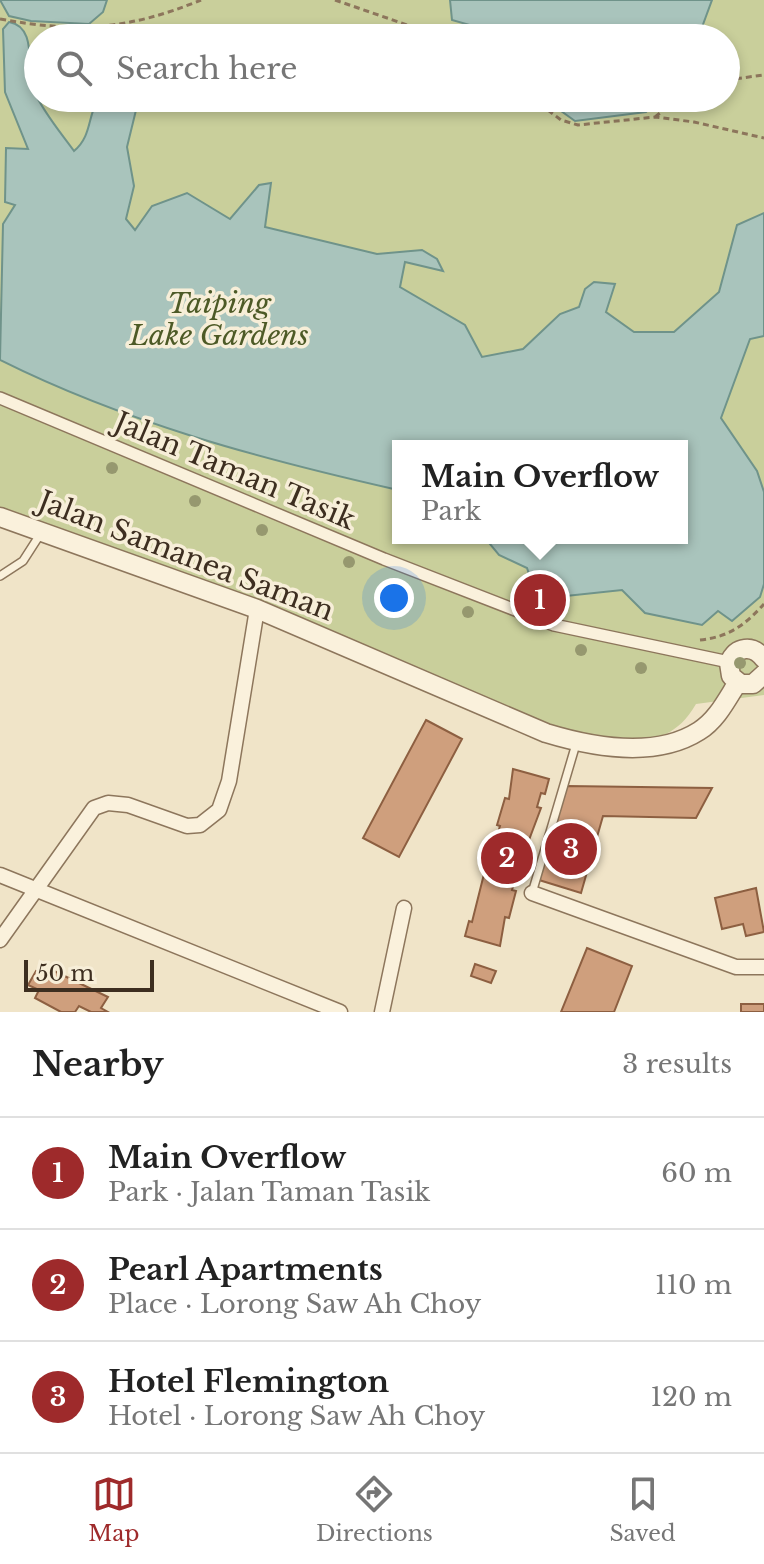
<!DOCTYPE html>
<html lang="en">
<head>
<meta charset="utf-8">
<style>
  body { margin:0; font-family:"Libre Baskerville",serif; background:#f6f6f6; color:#222 }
  .scale { position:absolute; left:24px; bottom:20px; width:130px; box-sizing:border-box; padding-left:8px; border:4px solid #3d2e20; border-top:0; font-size:22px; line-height:28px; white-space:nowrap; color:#3d2e20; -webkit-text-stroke:6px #f7eed8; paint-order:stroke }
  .you { position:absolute; left:394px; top:598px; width:28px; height:28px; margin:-20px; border:6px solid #fff; border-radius:50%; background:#1a73e8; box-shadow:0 0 0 12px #1a73e833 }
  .badge { display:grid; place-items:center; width:52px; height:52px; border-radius:50%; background:#9e2a2b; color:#fff; font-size:26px; font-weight:700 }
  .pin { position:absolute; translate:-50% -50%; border:4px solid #fff; box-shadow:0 2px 8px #0006 }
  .popup { position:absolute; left:392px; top:440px; width:296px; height:104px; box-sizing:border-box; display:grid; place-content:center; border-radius:0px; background:#fff; filter:drop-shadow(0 2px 6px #0005); font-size:26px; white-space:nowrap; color:#767676 }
  .popup b { font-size:30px; color:#222 }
  .popup::after { content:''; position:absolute; left:50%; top:100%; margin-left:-16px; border:16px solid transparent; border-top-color:#fff }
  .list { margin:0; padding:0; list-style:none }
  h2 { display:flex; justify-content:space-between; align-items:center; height:104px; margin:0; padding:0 32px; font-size:34px }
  h2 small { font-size:26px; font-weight:400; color:#767676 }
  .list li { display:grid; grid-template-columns:52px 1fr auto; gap:24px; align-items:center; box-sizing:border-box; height:112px; padding:0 32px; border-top:2px solid #e0e0e0 }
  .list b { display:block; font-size:30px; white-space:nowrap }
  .list p { margin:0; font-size:26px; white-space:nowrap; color:#767676 }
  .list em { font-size:26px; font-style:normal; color:#767676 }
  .icon { flex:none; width:44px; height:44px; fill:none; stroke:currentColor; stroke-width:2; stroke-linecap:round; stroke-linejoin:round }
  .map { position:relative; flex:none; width:764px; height:1012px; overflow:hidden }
  .search { position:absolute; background:#fff; box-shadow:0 4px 12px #0003; left:24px; right:24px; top:24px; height:88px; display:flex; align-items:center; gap:20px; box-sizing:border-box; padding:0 28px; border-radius:44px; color:#767676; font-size:30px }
  .sheet { height:440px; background:#fff }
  nav { display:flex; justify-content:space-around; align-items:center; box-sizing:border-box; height:112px; border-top:2px solid #e0e0e0; background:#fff; font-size:22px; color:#767676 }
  nav a { display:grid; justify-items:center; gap:4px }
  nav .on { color:#9e2a2b }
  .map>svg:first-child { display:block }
  .green { fill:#c9cf9b; fill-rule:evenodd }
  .water { fill:#a9c4bc; stroke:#6f938a; stroke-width:2 }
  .building { fill:#cf9f7d; stroke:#8d5f41; stroke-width:2 }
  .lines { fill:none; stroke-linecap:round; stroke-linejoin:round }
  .service-casing { stroke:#8d765c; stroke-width:10 }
  .pedestrian-casing { stroke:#8d765c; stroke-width:14 }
  .minor-casing { stroke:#8d765c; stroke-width:17 }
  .tertiary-casing { stroke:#8d765c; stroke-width:21 }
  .path { stroke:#8d765c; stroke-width:3; stroke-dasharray:6 4; stroke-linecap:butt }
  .service { stroke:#faf1dc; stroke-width:7 }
  .pedestrian { stroke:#faf1dc; stroke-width:11 }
  .minor { stroke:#faf1dc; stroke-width:14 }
  .tertiary { stroke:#faf1dc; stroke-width:18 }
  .tree { fill:#96986f }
  .labels { text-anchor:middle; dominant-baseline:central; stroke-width:7; stroke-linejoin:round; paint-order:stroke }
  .park-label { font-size:28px; font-style:italic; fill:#4d5a26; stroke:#f7eed8 }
  .street-label { font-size:28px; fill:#3d2e20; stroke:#f7eed8 }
</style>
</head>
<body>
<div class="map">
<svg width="764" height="1012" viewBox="0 0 764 1012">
  <rect width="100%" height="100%" fill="#f0e4c8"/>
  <path class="green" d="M0,0H764V695L696,704C669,751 631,740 584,739L0,511ZM38,38H726V98H38ZM398,446H682V538H398Z"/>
  <path class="water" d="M0,0H107L103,12L89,24L31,21L9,16Z
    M450,0H712L698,38H515L452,20Z
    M9,22C39,27 25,72 35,93C44,113 61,133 74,151C103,128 75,81 137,106L127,147L134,186L126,219L135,230L152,206L187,193L230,219L259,185L271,183L265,227L377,254L422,250L437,259L443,271L405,262L400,287L465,325L482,357L523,349L560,314L579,307L585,289L594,282L615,284L606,312L634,332H674L719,292L737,225L764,213V336L750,339L721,418L757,471L764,492V584L760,597L732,621L718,611L702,625L645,613L622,590L566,596L547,585L535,593L527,568L499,555L485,538H682V446H398V490C261,459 126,423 0,360L3,224L15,205L5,202L6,148L28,149L5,92L3,29Z
    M543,98H661L646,112L575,121Z"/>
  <path class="building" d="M426,720L462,739L399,857L363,838Z
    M513,769L549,779L545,794L541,793L537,807L541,808L526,848H529L520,878L516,877L512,890L516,891L509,918L505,917L500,946L465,936L469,921L472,922L493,838L496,839L500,826L497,825L505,798L509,799Z
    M567,786L712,788L696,818L603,816L581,893L539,880Z
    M756,888L764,932L746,936L743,924L722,929L715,898Z
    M587,948L632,966L614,1012H561Z
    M475,964L496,971L491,983L471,976Z
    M50,969L108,997L101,1008L108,1012H91L79,1006L75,1012H61L35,998L39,990L28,985L36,971L46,976Z
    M741,1004H764V1012H741Z"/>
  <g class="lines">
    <g class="service-casing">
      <path id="service" d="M0,576L23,561L41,533
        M532,893L576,744"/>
    </g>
    <g class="pedestrian-casing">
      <path id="pedestrian" d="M0,398L384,559L554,625L729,662"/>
    </g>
    <g class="minor-casing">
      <path id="minor" d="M0,875L340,1012
        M532,893L736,967H764
        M0,940L94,808L108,803L128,805L187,826L200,825L219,810L229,781L257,609
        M382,1012L404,908"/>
    </g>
    <g class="tertiary-casing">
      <path id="tertiary" d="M0,517L257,609L546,733C592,747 655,759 699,731C717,720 727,699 738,682
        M764,659C753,644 736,646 729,663L731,676L741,684H753L764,674"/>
    </g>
    <path class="path" d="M335,0L445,38
      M0,19C77,33 128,30 201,0
      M726,80L764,75
      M532,98L561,120L578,125L655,117L694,122L764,138
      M655,117L679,98
      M700,640C729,637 745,625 764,604"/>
    <use href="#service" class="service"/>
    <use href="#pedestrian" class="pedestrian"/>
    <use href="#minor" class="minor"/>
    <use href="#tertiary" class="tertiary"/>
  </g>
  <g class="tree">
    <circle cx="112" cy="468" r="6"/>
    <circle cx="195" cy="501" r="6"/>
    <circle cx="262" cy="530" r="6"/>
    <circle cx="349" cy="562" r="6"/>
    <circle cx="468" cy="612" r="6"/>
    <circle cx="581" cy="650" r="6"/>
    <circle cx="740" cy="663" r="6"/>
    <circle cx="641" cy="668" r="6"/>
  </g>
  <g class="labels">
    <g class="park-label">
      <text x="219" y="303">Taiping<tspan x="219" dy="32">Lake Gardens</tspan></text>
    </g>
    <g class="street-label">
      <text transform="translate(235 471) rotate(23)">Jalan Taman Tasik</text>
      <text transform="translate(186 556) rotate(21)">Jalan Samanea Saman</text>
    </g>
  </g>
</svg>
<div class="scale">50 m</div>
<div class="you"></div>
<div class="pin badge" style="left:540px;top:600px">1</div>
<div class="popup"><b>Main Overflow</b>Park</div>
<div class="pin badge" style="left:507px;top:858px">2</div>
<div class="pin badge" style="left:571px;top:849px">3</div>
<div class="search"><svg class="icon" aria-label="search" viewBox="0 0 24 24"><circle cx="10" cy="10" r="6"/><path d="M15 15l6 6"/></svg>Search here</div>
</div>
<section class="sheet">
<h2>Nearby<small>3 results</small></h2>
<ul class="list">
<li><span class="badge">1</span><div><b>Main Overflow</b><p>Park · Jalan Taman Tasik</p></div><em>60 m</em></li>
<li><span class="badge">2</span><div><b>Pearl Apartments</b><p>Place · Lorong Saw Ah Choy</p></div><em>110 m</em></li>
<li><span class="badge">3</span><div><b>Hotel Flemington</b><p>Hotel · Lorong Saw Ah Choy</p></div><em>120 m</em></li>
</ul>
</section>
<nav>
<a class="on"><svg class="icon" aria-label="map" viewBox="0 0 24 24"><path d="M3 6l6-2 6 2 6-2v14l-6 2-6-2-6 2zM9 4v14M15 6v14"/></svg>Map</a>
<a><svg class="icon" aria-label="directions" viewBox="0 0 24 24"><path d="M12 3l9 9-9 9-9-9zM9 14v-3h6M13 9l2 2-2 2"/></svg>Directions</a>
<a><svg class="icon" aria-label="saved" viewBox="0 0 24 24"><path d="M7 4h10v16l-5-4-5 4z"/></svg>Saved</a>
</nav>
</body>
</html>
